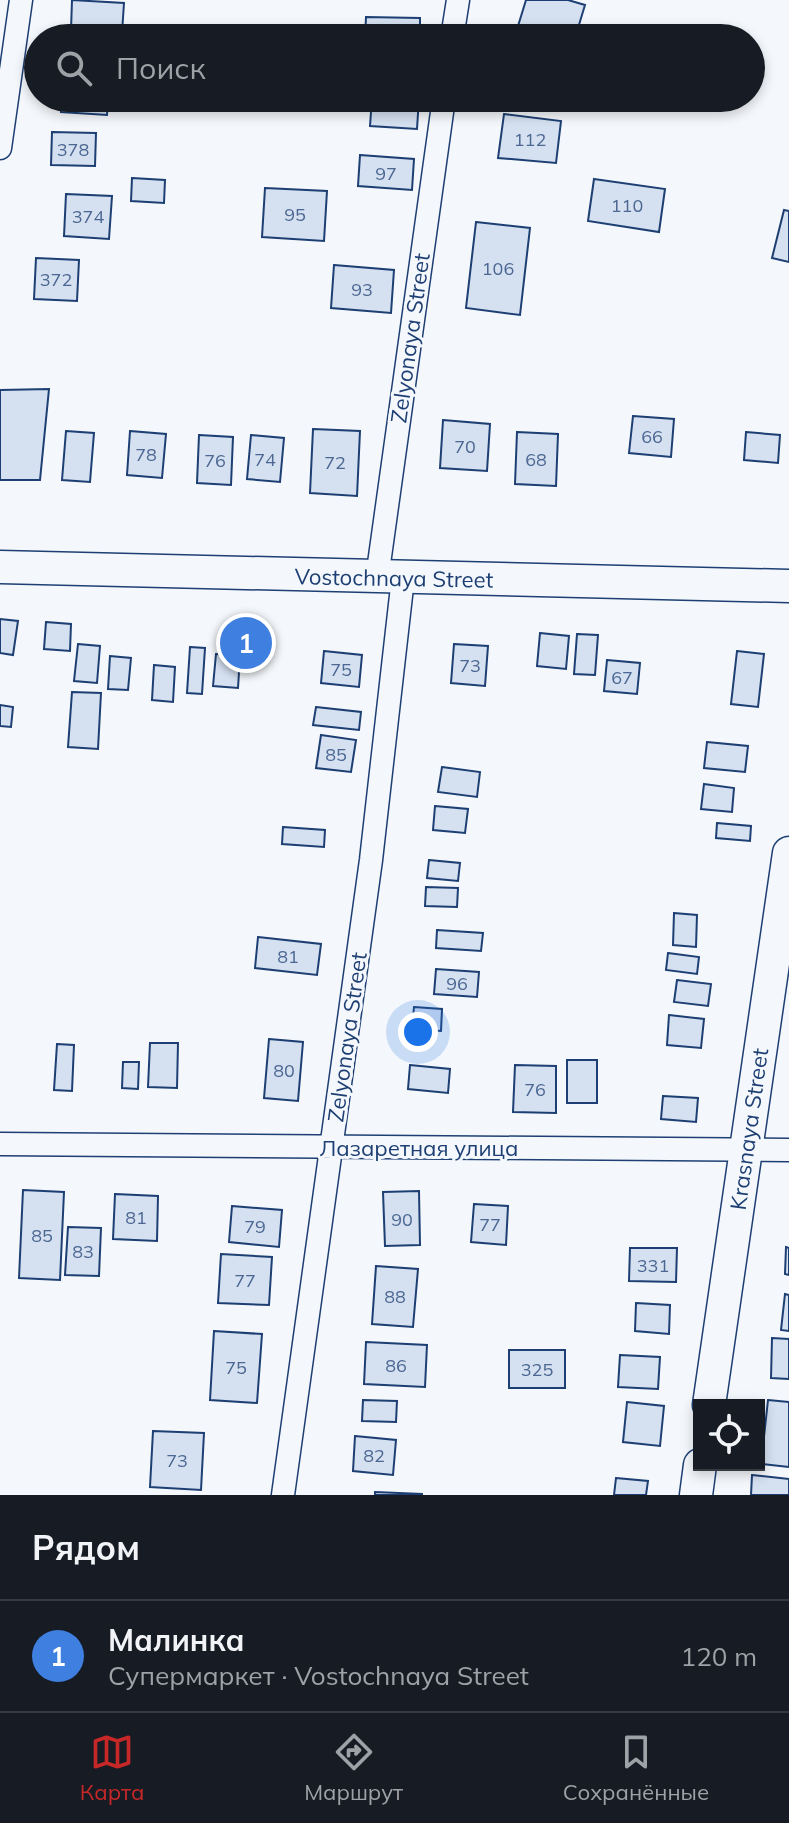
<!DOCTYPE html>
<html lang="ru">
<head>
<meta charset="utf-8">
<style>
  body { margin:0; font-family:Mulish,sans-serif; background:#242831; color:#f1f3f6 }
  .controls { position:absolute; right:24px; bottom:24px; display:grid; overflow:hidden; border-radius:0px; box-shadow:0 4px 12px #0003 }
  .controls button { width:72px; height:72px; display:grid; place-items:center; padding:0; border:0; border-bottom:2px solid #363941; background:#171b24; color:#f1f3f6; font:40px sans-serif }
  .you { position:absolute; left:418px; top:1032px; width:28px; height:28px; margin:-20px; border:6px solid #fff; border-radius:50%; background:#1a73e8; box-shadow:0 0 0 12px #1a73e833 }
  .badge { display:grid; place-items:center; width:52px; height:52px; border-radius:50%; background:#c62828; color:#fff; font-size:26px; font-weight:700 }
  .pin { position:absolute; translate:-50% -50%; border:4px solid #fff; box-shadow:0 2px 8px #0006 }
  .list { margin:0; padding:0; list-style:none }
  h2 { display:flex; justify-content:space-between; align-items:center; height:104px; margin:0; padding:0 32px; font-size:34px }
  h2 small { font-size:26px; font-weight:400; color:#9ea1a6 }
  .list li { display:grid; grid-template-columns:52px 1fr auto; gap:24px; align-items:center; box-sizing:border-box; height:112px; padding:0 32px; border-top:2px solid #363941 }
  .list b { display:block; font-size:30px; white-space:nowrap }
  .list p { margin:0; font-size:26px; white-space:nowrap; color:#9ea1a6 }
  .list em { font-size:26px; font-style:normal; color:#9ea1a6 }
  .icon { flex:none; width:44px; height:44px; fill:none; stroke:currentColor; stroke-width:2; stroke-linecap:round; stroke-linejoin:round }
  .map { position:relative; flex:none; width:789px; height:1495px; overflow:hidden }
  .search { position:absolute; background:#171b24; box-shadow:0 4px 12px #0003; left:24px; right:24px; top:24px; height:88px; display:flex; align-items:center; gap:20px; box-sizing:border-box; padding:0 28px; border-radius:44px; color:#9ea1a6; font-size:30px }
  .sheet { height:216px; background:#171b24 }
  nav { display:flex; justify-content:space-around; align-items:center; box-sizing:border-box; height:112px; border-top:2px solid #363941; background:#171b24; font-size:22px; color:#9ea1a6 }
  nav a { display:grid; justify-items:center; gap:4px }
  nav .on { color:#c62828 }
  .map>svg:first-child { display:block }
  .building { fill:#d5e0f0; stroke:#1d3f73; stroke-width:2 }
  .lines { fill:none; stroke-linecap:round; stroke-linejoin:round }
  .street-casing { stroke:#1d3f73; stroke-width:25 }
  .secondary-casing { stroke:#1d3f73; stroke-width:35 }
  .street { stroke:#f4f7fb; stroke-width:22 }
  .secondary { stroke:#f4f7fb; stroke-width:32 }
  .labels { text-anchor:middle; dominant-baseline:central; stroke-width:6; stroke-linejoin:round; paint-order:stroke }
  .number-label { font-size:18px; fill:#4b6792 }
  .street-label { font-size:22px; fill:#1d3f73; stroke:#f4f7fb }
</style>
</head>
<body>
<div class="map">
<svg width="789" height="1495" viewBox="0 0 789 1495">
  <rect width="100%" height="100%" fill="#f4f7fb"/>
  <path class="building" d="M72,0L124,3L122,33L71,30Z
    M526,0H568L585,5L575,38H556L518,26Z
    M366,17L420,18V38H365Z
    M62,98H108L107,115L61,112Z
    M372,98H419L417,129L370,126Z
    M504,114L561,121L556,163L498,158Z
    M52,132L96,133L95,166L51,165Z
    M360,155L414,159L412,190L358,186Z
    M132,178L165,180L164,203L131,201Z
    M594,179L665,189L659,232L588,221Z
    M265,188L327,191L324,241L262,237Z
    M66,194L112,196L109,239L64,236Z
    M784,210L789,211V262L772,258Z
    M476,222L530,228L520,315L466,308Z
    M36,258L79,260L77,301L34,299Z
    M334,265L394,270L391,313L331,308Z
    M49,389L40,480H0V390Z
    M633,416L674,419L671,457L629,453Z
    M443,420L490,424L487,471L440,468Z
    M313,429L360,431L357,496L310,493Z
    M66,431L94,433L90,482L62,480Z
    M130,431L166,434L162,478L127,475Z
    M517,432L558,434L556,486L515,484Z
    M746,432L780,435L778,463L744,460Z
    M199,435L233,437L231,485L197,483Z
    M251,435L284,438L280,482L247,479Z
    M0,619L18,621L13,655L0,653Z
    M46,622L71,624L70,651L44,649Z
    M540,633L569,636L566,669L537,666Z
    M577,634L598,635L595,675L574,674Z
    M78,644L100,646L97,683L74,681Z
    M454,644L488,646L485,686L451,683Z
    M190,647L205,648L202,694L187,693Z
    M324,651L362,655L359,687L321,683Z
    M737,651L764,654L758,707L731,704Z
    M216,654L240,656L238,688L213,686Z
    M110,656L131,658L128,690L108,689Z
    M607,660L640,663L637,694L604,691Z
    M154,665L175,667L173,702L152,700Z
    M72,692L101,693L98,749L68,747Z
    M0,705L13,707L11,727L0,726Z
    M316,707L361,712L359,730L313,725Z
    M321,735L356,740L351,772L316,768Z
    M707,742L748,746L745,772L704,768Z
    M442,767L480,772L477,797L438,792Z
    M704,784L734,788L732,812L701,809Z
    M435,806L468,809L465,833L433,830Z
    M717,823L751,826L750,841L716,838Z
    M283,827L325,830L324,847L282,844Z
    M429,860L460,863L458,881L427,878Z
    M426,887L458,888L457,907L425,906Z
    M674,913L697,915L696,947L673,945Z
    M437,930L483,933L481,951L436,948Z
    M258,937L321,944L317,975L255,968Z
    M668,953L699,957L697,974L666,970Z
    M436,969L479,972L477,997L434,994Z
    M677,980L711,984L708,1006L674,1002Z
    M414,1007L442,1009L441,1031L412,1029Z
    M669,1015L704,1019L701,1048L667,1045Z
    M269,1039L303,1042L298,1101L264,1098Z
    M150,1043H178L177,1088L148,1087Z
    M57,1044L74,1045L72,1091L54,1090Z
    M567,1060H597V1103H567Z
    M123,1062H139L138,1089L122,1088Z
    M410,1065L450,1069L448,1093L408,1089Z
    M515,1065L556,1066V1113L513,1112Z
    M663,1096L698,1098L696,1122L661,1119Z
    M23,1190L64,1192L60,1280L19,1278Z
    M419,1191L420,1245L385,1246L383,1192Z
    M115,1194L158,1196L157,1241L113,1239Z
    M474,1204L508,1206L506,1245L471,1242Z
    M232,1206L282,1210L279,1247L229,1242Z
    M68,1227L101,1228L99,1276L65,1275Z
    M786,1247L789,1248V1275L785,1274Z
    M630,1248H677L676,1282L629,1281Z
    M221,1254L272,1257L269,1305L218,1303Z
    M376,1266L418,1269L413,1327L372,1324Z
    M785,1294L789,1295V1331L781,1330Z
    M636,1303L670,1305L669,1334L635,1331Z
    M214,1331L262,1334L257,1403L210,1400Z
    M772,1338L789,1339V1379L771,1378Z
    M366,1342L427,1345L425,1387L364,1384Z
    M509,1350H565V1388H509Z
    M620,1355L660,1357L658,1389L618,1387Z
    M363,1400L397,1401L396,1422L362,1421Z
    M768,1400L789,1402V1467L761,1464Z
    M627,1402L664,1406L660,1446L623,1442Z
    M153,1431L204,1433L201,1490L150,1487Z
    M355,1436L396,1440L393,1475L353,1471Z
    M752,1475L789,1479V1495H751Z
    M616,1478L648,1481L646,1495H614Z
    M375,1492L422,1494V1495H375Z"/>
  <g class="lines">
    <g class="street-casing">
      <path id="street" d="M452,38L458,0
        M0,148L21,0
        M377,578L444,98
        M0,1144L789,1150
        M283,1495L371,860L403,578"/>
    </g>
    <g class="secondary-casing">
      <path id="secondary" d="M0,567L789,586
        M709,1405L789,853
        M696,1495L700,1465"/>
    </g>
    <use href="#street" class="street"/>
    <use href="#secondary" class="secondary"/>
  </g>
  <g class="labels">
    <g class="number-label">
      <text x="530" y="139">112</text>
      <text x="73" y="149">378</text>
      <text x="386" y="173">97</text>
      <text x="627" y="205">110</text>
      <text x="295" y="214">95</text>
      <text x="88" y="216">374</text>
      <text x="498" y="268">106</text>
      <text x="56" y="279">372</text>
      <text x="362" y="289">93</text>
      <text x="652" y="436">66</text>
      <text x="465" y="446">70</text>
      <text x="146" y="454">78</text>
      <text x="265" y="459">74</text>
      <text x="536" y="459">68</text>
      <text x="215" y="460">76</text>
      <text x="335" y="462">72</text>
      <text x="470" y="665">73</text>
      <text x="341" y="669">75</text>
      <text x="622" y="677">67</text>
      <text x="336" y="754">85</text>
      <text x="288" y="956">81</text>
      <text x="457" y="983">96</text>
      <text x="284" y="1070">80</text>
      <text x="535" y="1089">76</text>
      <text x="136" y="1217">81</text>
      <text x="402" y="1219">90</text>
      <text x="490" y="1224">77</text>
      <text x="255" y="1226">79</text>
      <text x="42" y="1235">85</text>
      <text x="83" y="1251">83</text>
      <text x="653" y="1265">331</text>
      <text x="245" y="1280">77</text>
      <text x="395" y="1296">88</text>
      <text x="396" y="1365">86</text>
      <text x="236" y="1367">75</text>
      <text x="537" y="1369">325</text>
      <text x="374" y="1455">82</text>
      <text x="177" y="1460">73</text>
    </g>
    <g class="street-label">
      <text transform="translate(410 338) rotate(-82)">Zelyonaya Street</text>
      <text transform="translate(394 578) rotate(1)">Vostochnaya Street</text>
      <text transform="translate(347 1037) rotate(-82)">Zelyonaya Street</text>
      <text transform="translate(749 1129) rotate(-82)">Krasnaya Street</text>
      <text x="419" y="1148">Лазаретная улица</text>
    </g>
  </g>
</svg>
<div class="controls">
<button><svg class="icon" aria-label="locate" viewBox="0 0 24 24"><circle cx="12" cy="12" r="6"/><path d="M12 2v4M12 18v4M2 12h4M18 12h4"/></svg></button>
</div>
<div class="you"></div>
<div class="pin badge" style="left:246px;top:643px;background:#3f7fe0">1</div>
<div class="search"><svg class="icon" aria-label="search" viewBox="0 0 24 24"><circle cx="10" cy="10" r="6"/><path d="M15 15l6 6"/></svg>Поиск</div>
</div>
<section class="sheet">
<h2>Рядом<small></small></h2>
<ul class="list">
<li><span class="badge" style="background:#3f7fe0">1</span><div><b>Малинка</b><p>Супермаркет · Vostochnaya Street</p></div><em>120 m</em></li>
</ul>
</section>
<nav>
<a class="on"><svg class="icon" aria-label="map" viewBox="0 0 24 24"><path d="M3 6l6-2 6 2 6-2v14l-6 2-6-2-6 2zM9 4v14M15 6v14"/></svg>Карта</a>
<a><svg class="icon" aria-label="directions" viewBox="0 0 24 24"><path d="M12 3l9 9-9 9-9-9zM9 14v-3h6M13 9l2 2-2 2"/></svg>Маршрут</a>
<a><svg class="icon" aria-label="saved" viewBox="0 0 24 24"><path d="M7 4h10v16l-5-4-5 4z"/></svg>Сохранённые</a>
</nav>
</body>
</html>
